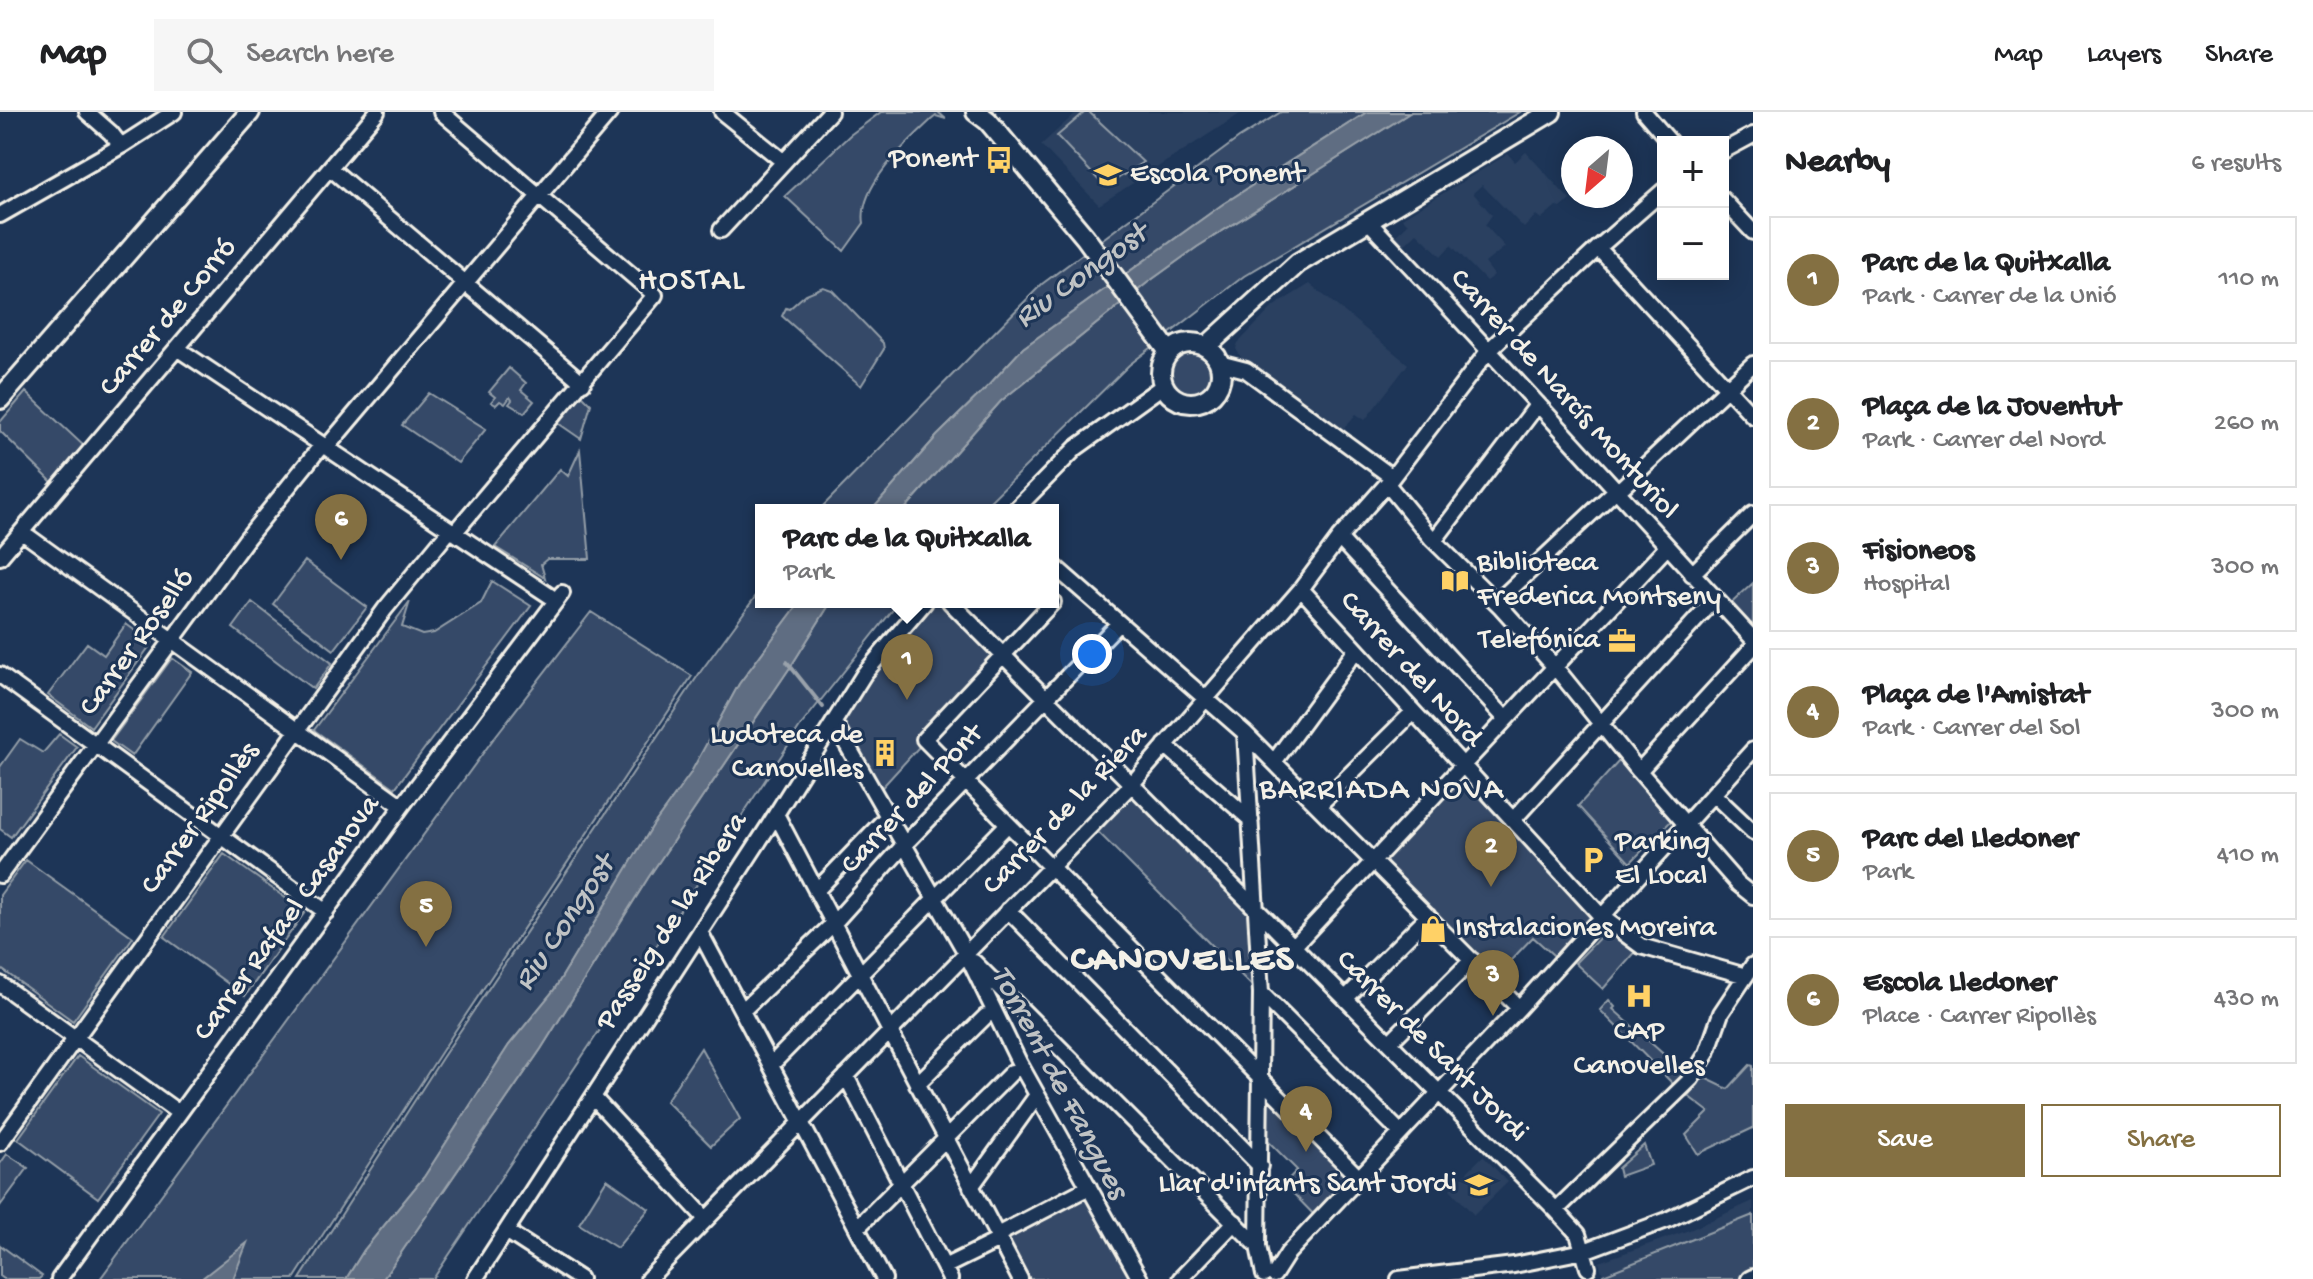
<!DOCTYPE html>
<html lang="en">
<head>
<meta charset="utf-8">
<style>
  body { margin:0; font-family:"Gochi Hand",sans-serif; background:#f6f6f6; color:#202124 }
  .controls { position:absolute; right:24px; top:24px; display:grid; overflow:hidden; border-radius:0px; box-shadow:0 4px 20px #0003 }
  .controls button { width:72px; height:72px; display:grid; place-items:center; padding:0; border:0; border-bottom:2px solid #e0e0e0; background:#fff; color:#202124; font:40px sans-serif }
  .compass { position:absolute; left:1561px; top:24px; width:72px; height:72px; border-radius:50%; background:#fff; box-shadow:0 4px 20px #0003; rotate:208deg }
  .you { position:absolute; left:1092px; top:542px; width:28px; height:28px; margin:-20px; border:6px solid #fff; border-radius:50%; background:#1a73e8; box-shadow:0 0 0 12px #1a73e833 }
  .badge { display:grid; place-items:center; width:52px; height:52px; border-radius:50%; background:#847042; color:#fff; font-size:26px; font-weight:700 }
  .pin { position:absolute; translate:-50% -66px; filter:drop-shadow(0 2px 4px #0008) }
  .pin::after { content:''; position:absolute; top:42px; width:28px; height:24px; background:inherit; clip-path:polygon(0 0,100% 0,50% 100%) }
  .popup { position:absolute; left:755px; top:392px; width:304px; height:104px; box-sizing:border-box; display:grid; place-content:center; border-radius:0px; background:#fff; filter:drop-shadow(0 2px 6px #0005); font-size:26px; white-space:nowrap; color:#757577 }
  .popup b { font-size:30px; color:#202124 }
  .popup::after { content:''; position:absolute; left:50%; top:100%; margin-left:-16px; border:16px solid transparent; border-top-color:#fff }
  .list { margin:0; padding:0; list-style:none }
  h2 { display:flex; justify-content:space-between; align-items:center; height:104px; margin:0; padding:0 32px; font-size:34px }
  h2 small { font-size:26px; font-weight:400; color:#757577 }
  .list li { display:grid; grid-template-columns:52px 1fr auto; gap:24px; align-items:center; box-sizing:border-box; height:128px; margin:0 16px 16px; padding:0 16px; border:2px solid #e0e0e0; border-radius:0px }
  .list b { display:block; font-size:30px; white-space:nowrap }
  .list p { margin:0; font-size:26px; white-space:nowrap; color:#757577 }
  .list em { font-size:26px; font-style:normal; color:#757577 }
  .actions { display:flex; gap:16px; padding:24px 32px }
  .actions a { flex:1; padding:18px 0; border:2px solid #847042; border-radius:0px; text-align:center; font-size:28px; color:#847042 }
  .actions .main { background:#847042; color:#fff }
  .icon { flex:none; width:44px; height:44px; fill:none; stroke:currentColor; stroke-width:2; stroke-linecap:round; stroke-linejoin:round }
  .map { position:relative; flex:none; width:1753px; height:1167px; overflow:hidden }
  header { display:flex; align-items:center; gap:48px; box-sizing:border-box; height:112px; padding:0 40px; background:#fff; border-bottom:2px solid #e0e0e0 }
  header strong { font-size:38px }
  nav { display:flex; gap:44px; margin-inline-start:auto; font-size:28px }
  .search { width:560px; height:72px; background:#f6f6f6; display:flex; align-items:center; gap:20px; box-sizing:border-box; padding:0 28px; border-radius:0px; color:#757577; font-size:30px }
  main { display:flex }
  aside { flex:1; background:#fff }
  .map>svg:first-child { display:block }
  .built { fill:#2a4060 }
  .green { fill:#354a67; stroke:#949ea8; stroke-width:2 }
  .water { fill:#5e6d82; stroke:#9aa2ab; stroke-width:2 }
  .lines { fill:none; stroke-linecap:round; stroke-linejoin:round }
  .stream { stroke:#9aa2ab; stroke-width:4 }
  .street-casing { stroke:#f4f1e8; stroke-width:20 }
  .secondary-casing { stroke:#f4f1e8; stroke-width:24 }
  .street { stroke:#1d3557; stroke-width:14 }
  .secondary { stroke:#1d3557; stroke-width:18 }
  .labels { text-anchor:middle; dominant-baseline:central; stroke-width:6; stroke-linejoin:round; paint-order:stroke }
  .poi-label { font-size:30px; fill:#f4f1e8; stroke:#1d3557; text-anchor:end }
  .street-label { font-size:30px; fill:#f4f1e8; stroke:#1d3557 }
  .water-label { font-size:32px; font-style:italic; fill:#c0c3c4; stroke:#1d3557 }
  .neighbourhood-label { font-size:32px; letter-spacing:2px; fill:#f4f1e8; stroke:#1d3557 }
  .district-label { font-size:38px; font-weight:bold; letter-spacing:2px; fill:#f4f1e8; stroke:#1d3557 }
</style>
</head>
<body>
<header>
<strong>Map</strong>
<div class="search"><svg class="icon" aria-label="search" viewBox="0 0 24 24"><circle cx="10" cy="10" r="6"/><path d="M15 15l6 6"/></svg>Search here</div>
<nav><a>Map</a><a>Layers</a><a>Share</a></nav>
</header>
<main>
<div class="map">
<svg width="1753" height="1167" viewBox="0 0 1753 1167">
  <rect width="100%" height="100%" fill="#1d3557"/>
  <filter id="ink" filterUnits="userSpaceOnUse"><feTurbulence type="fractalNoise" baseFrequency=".0125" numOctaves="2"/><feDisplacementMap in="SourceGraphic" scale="16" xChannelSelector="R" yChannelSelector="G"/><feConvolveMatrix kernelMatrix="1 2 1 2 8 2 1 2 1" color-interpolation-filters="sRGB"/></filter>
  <g filter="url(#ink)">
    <path class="built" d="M1077,0H1243L1099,93L1041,33Z
      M1526,40L1570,88L1561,96L1556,94L1541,107L1536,103L1524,116L1482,73L1473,81L1492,103L1485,113L1505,135L1485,151L1494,163L1486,169L1451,133L1441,144L1417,121L1399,138L1390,129L1408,112L1402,106L1508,42L1515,50Z
      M1310,172L1408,252L1365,308L1356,302L1339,322L1245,252L1236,237L1238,231L1274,194Z
      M1483,1044L1508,1070L1474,1103L1450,1077Z
      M1753,1089V1103L1603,1163L1599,1150L1692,1117Z"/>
    <path class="green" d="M881,0H938L946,7L936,4L931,8C906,32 858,74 864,111L844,139L785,84L850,23Z
      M1085,0H1089L1143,50L1105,75L1057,24Z
      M1281,0H1367L1223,92L1023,236L988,274L937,324L872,398H819L1042,172L1239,26Z
      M1411,0H1520L1244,164L1129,253L981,398H904L1001,289L1147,171L1197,135Z
      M823,175L832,178L883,231L884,237L861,274L782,204L786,196L789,197L806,182Z
      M1165 260a26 26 0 1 1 52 0a26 26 0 1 1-52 0Z
      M509,256L526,271L521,278L534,289L524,301L509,292L512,288L510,285L505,292L500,289L496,293L491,290L495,285L489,280Z
      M26,280L85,335L54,372L0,319V310Z
      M429,281L486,317L458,351L402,313Z
      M582,283L591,292L581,327L558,311Z
      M580,338L590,447H547L541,452L545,466L495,435L560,357L568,364Z
      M305,449L367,495L334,538L273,492Z
      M492,469L531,494L395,676L314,618L410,489L402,515L422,523L434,521L481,491Z
      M1753,471V527L1725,497Z
      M761,477V490H800L739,572L690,663L652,715L554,878L509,933L424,1065L364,1138L346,1167H300L442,946L701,559Z
      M252,490L332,551L313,577L233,516Z
      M831,490H899L802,612L667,818L433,1167H383L541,937L648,766L793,551Z
      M928,490H950L1003,543L876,682L836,612L869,563Z
      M591,500L692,564L455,919L294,1167H100L494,626Z
      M126,512L152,531L91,615L48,583L87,531L104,543Z
      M172,546L192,560L132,644L111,629Z
      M59,622L77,635L11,725L0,717V655L20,627L43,641Z
      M1619,649L1671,709L1630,751L1578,694Z
      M1465,656L1602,805L1561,850L1533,825L1495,865L1379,746Z
      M1133,679L1253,800L1254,876L1098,720Z
      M224,742L305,800L245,884L164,825Z
      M26,748L133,825L73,909L0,856V783Z
      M1610,815L1640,835L1603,877L1575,851Z
      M1609,888L1615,895L1613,897L1689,965L1677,976L1600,898Z
      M701,936L740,1007L711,1034L666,989Z
      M78,944L159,1002L98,1086L18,1027Z
      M1750,953L1753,954V1016L1698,1042L1686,1023L1709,1000L1688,984L1703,965L1728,977Z
      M1261,966L1359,1066L1319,1108L1284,1072L1297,1058L1260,1021Z
      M1644,1033L1651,1053L1620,1064L1618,1056Z
      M7,1042L28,1056L0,1094V1052Z
      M607,1067L649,1097L617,1136L579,1112Z
      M1085,1078L1135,1167H1029L1004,1120Z
      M1753,1103V1161L1742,1167H1605L1603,1163Z
      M0,1133L42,1164L39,1167H4L0,1164Z"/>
    <path class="water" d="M1367,0H1411L1197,135L1147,171L1001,289L904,398H872L937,324L988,274L1023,236L1223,92Z
      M800,490H831L793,551L648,766L541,937L383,1167H346L364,1138L424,1065L509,933L554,878L652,715L690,662L739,572Z
      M247,1131L233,1167H201Z"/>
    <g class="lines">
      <path class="stream" d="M787,550L823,595"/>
      <g class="street-casing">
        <path id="street" d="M87,0L111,21L121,34
          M441,0L655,183L454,421
          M722,0L784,50
          M1644,0L1670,30
          M1723,39L1753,23
          M330,56L583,271
          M1723,88L1753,120
          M0,103L121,34L174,0
          M1368,109C1498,246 1624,388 1753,527
          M721,118L830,0
          M1598,136L1753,304
          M178,237L556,488
          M1219,251L1246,258L1392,365
          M326,336L610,0
          M1387,372L1432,427L1501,495L1555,555L1639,659L1738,772L1753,784
          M1616,381L1753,252
          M1015,398L1076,336L1164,273
          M22,420L402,694
          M1339,426L1506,607
          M1434,429L1538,292
          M0,445L377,0
          M1053,453L1245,621L1519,896
          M1692,462L1753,402
          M1301,477L1602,805L1641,834L1746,864
          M950,490L1556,1098L1578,1122L1588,1156
          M1053,490L924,627L1359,1066
          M1497,490L1615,379
          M0,563L326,800
          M834,610L966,841L1020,952L1140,1167
          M1245,621L1261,881L1258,1134L1264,1163
          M1165,633L1251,708
          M1274,650L1356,538
          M1639,659L1753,535
          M1713,682L1753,720
          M1318,694L1413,600
          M776,702L1020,1167
          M1513,708L1715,487
          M0,763L247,426L322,333
          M816,779L888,704
          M1008,798L1260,1054
          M700,820L884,1167
          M1294,834L1667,435
          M974,850L1258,1134
          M0,872L179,1001
          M1261,881L1401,1021
          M1346,886L1428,804
          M742,899L833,812L905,732L1119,511
          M1390,930L1472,848
          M771,953L1008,712
          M846,964L950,1167
          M917,972L986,904
          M593,985L706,1107
          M0,1031L385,497L450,418
          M971,1075L1037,983
          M1556,1098L1691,967L1707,941L1721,901L1753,853
          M857,1116L1012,960
          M506,1119L580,1167
          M997,1123L1089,1075
          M944,1155L999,1128
          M1274,1163L1288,1141L1519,896L1753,638
          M59,1167L402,694L562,481
          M475,1167L768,715L864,562L925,490
          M648,1167L1131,673L1301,477L1339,426L1387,372L1489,238L1598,136L1663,79
          M1180,1167L1235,1110
          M1399,1167L1514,1153L1584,1139L1667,1108L1753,1066
          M1749,1167L1753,1165"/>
      </g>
      <g class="secondary-casing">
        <path id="secondary" d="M976,0L988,9L1085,125L1169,240
          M1161 261a30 30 0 1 1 60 0a30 30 0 1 1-60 0Z
          M1206,235L1298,151L1551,0
          M0,287L250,0"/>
      </g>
      <use href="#street" class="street"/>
      <use href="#secondary" class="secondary"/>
    </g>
  </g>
  <defs>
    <g id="bus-bare" transform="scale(2.16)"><path d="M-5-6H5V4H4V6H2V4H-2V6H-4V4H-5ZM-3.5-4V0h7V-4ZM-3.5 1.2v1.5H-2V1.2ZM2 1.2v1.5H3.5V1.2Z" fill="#ffd166" stroke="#1d3557" stroke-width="2.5" paint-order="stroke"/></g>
    <g id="school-bare" transform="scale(2.16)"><path d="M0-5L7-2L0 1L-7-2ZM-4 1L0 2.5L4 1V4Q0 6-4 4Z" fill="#ffd166" stroke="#1d3557" stroke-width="2.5" paint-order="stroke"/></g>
    <g id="library-bare" transform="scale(2.16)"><path d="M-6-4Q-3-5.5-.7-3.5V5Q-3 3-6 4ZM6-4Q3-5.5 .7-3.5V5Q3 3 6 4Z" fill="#ffd166" stroke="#1d3557" stroke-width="2.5" paint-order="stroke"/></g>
    <g id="office-bare" transform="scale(2.16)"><path d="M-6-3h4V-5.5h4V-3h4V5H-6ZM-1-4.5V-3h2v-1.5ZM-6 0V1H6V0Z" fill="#ffd166" stroke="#1d3557" stroke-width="2.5" paint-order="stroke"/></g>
    <g id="building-bare" transform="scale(2.16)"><path d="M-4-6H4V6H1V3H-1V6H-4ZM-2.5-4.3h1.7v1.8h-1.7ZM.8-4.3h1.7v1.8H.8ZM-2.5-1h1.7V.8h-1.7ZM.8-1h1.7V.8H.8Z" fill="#ffd166" stroke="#1d3557" stroke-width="2.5" paint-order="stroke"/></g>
    <g id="parking-bare" transform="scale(2.16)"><path d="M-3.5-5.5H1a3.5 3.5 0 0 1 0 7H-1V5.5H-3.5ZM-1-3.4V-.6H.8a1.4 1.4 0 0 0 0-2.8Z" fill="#ffd166" stroke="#1d3557" stroke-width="2.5" paint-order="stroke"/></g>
    <g id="shop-bare" transform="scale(2.16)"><path d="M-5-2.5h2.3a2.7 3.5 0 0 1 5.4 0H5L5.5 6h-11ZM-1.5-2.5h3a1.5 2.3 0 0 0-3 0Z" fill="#ffd166" stroke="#1d3557" stroke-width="2.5" paint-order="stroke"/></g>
    <g id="hospital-bare" transform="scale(2.16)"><path d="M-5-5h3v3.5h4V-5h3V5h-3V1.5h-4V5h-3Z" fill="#ffd166" stroke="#1d3557" stroke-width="2.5" paint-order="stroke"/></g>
  </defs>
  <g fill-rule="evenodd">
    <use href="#bus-bare" x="999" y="48"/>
    <use href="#school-bare" x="1108" y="63"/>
    <use href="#library-bare" x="1455" y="469"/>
    <use href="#office-bare" x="1622" y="529"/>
    <use href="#building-bare" x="885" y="641"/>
    <use href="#parking-bare" x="1593" y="748"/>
    <use href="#shop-bare" x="1433" y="817"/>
    <use href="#hospital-bare" x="1639" y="884"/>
    <use href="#school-bare" x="1479" y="1073"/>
  </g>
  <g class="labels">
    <g class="poi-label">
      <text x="977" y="48">Ponent</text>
      <text x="1130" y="63" text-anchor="start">Escola Ponent</text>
      <text x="1477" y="452" text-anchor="start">Biblioteca<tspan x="1477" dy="34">Frederica Montseny</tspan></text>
      <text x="1600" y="529">Telefónica</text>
      <text x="863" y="624">Ludoteca de<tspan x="863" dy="34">Canovelles</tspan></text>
      <text x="1615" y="731" text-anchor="start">Parking<tspan x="1615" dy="34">El Local</tspan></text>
      <text x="1455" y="817" text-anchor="start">Instalaciones Moreira</text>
      <text x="1639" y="921" text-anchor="middle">CAP<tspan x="1639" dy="34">Canovelles</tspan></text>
      <text x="1457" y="1073">Llar d'infants Sant Jordi</text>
    </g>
    <g class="street-label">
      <text transform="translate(169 206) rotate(-50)">Carrer de Corró</text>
      <text transform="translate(1563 283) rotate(48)">Carrer de Narcís Monturiol</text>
      <text transform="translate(138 531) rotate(-54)">Carrer Roselló</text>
      <text transform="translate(1410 558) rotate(48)">Carrer del Nord</text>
      <text transform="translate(913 688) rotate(-47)">Carrer del Pont</text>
      <text transform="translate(1066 699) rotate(-46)">Carrer de la Riera</text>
      <text transform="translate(201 707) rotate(-54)">Carrer Ripollès</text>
      <text transform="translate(288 807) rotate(-54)">Carrer Rafael Casanova</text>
      <text transform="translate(673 810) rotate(-57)">Passeig de la Ribera</text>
      <text transform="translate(1431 935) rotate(45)">Carrer de Sant Jordi</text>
    </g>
    <g class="water-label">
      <text transform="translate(1082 165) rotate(-36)">Riu Congost</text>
      <text transform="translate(566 812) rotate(-56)">Riu Congost</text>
      <text transform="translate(1058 971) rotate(62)">Torrent de Fangues</text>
    </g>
    <g class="neighbourhood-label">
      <text x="692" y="170">HOSTAL</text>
      <text x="1382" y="679">BARRIADA NOVA</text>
    </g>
    <g class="district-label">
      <text x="1183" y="849">CANOVELLES</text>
    </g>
  </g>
</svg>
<div class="controls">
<button>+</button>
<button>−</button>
</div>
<svg class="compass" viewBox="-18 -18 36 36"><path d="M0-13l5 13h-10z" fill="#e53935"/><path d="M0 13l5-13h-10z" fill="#757577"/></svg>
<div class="you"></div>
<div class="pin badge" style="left:907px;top:588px">1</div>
<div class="popup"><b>Parc de la Quitxalla</b>Park</div>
<div class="pin badge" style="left:1491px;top:775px">2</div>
<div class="pin badge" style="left:1493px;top:904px">3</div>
<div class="pin badge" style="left:1306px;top:1040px">4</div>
<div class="pin badge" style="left:426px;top:835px">5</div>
<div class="pin badge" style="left:341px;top:448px">6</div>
</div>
<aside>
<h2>Nearby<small>6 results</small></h2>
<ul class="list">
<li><span class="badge">1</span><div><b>Parc de la Quitxalla</b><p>Park · Carrer de la Unió</p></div><em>110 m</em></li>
<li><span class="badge">2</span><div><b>Plaça de la Joventut</b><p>Park · Carrer del Nord</p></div><em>260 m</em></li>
<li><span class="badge">3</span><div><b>Fisioneos</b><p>Hospital</p></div><em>300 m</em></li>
<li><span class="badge">4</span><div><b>Plaça de l'Amistat</b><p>Park · Carrer del Sol</p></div><em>300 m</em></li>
<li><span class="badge">5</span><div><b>Parc del Lledoner</b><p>Park</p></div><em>410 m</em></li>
<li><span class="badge">6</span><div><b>Escola Lledoner</b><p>Place · Carrer Ripollès</p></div><em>430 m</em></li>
</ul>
<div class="actions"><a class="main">Save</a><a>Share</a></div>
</aside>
</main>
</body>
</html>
